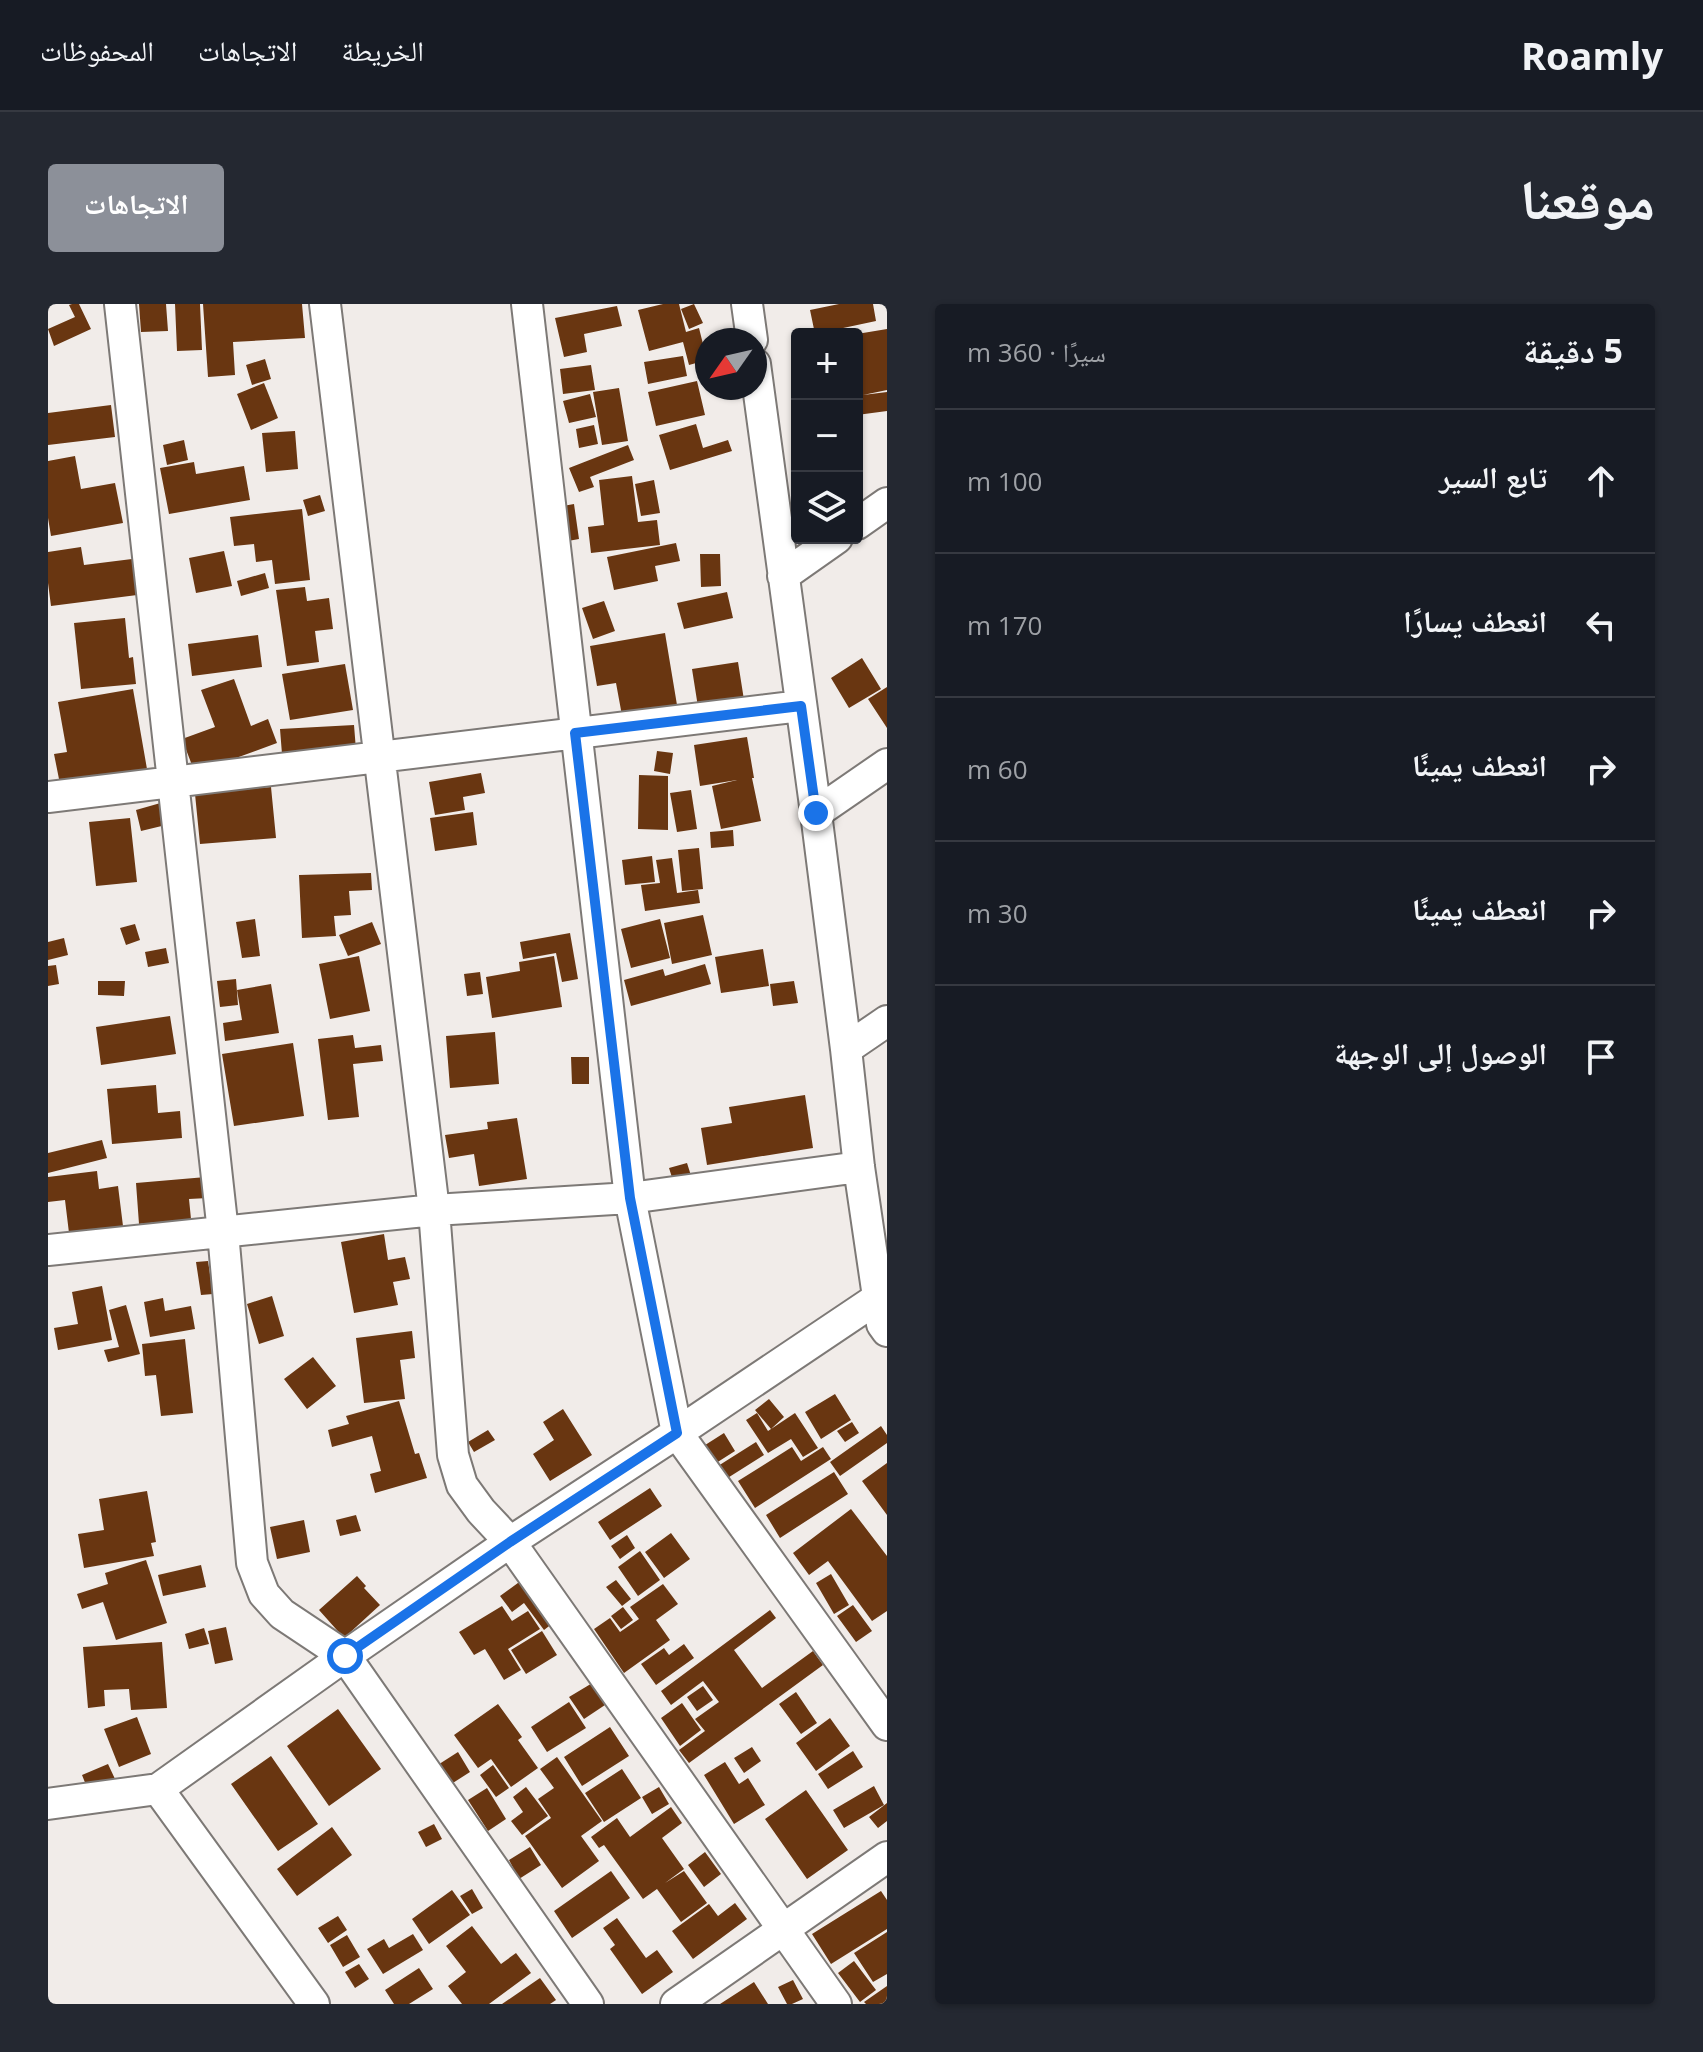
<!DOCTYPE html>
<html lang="ar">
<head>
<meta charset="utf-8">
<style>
  body { margin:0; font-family:"Open Sans","Noto Naskh Arabic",sans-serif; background:#242831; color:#f1f3f6; direction:rtl }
  .controls { position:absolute; right:24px; top:24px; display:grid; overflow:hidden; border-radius:8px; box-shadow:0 2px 6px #0004 }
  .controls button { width:72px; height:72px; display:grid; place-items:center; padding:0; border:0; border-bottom:2px solid #363941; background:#171b24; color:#f1f3f6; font:40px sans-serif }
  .compass { position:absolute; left:647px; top:24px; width:72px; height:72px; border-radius:50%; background:#171b24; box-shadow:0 2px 6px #0004; rotate:236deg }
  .stop { position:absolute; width:24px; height:24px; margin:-18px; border:6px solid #1a73e8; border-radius:50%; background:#fff }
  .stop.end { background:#1a73e8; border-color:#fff; box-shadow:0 2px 8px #0008 }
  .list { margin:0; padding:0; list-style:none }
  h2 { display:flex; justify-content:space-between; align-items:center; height:104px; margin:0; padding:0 32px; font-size:34px }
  h2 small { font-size:26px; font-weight:400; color:#9ea1a6 }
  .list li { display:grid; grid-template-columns:52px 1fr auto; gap:24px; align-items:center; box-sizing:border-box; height:144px; padding:0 32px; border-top:2px solid #363941 }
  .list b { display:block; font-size:30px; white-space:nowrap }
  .list em { font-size:26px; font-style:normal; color:#9ea1a6 }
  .icon { flex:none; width:44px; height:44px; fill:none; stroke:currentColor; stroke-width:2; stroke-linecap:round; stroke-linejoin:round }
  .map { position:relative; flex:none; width:839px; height:1700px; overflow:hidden; direction:ltr; border-radius:8px }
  header { display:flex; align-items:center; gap:48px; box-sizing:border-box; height:112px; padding:0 40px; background:#171b24; border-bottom:2px solid #363941 }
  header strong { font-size:38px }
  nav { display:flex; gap:44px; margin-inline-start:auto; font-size:28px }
  .intro { display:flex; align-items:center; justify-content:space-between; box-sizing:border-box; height:192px; padding:0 48px }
  h1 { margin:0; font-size:56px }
  .button { padding:20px 36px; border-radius:8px; background:#8c9099; color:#fff; font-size:28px; font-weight:700 }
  main { display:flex; gap:48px; padding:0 48px }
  aside { flex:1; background:#171b24; border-radius:8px; box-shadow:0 2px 6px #0004 }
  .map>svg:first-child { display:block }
  .building { fill:#693611 }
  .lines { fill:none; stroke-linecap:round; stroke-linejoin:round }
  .street-casing { stroke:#7d7976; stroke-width:34 }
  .street { stroke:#fff; stroke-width:30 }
  .route { stroke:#1a73e8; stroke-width:10 }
</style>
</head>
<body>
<header>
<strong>Roamly</strong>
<nav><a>الخريطة</a><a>الاتجاهات</a><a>المحفوظات</a></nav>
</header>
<div class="intro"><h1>موقعنا</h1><a class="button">الاتجاهات</a></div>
<main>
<aside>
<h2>5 دقيقة<small>سيرًا · 360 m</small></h2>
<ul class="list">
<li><svg class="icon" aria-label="ahead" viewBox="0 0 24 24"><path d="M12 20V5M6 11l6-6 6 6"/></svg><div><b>تابع السير</b></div><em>100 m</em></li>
<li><svg class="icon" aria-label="left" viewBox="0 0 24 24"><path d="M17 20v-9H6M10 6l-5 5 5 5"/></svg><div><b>انعطف يسارًا</b></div><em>170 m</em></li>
<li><svg class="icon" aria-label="right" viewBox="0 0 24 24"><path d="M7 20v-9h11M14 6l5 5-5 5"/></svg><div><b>انعطف يمينًا</b></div><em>60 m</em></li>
<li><svg class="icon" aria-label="right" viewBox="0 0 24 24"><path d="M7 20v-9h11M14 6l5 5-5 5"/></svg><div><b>انعطف يمينًا</b></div><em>30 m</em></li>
<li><svg class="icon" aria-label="arrive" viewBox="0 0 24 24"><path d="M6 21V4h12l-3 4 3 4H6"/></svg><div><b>الوصول إلى الوجهة</b></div></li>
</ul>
</aside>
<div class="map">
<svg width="839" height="1700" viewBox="0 0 839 1700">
  <rect width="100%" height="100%" fill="#f1ece9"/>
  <path class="building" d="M24,0H31L43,25L6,42L0,25L27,13L21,1Z
    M91,0H118L120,27L93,28Z
    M127,0H152L154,46L129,47Z
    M155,0H254L257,34L185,38L187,71L160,73Z
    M615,0H631L638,28L651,24L659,56L641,61L635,38L601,47L590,6Z
    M646,0L655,19L641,25L633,5Z
    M791,0H825L828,17L767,30L762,6Z
    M569,2L574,22L536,30L539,48L516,53L507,14Z
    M839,25V86L815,91L839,88V107L809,111V30Z
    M635,52L639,72L600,80L596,58Z
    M217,55L223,75L204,81L198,61Z
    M543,61L547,86L515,90L512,65Z
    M649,77L657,111L608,122L600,88Z
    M216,79L230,114L203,126L189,90Z
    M571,84L580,137L554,141L545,88Z
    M542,90L548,113L521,119L515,97Z
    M63,101L67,133L0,141V109Z
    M648,120L655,144L680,136L684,147L622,166L611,131Z
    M546,121L550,140L531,144L528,125Z
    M247,127L250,165L218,168L214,129Z
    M136,136L140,156L119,161L115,141Z
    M580,141L586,156L542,173L546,183L531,188L521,164Z
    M27,152L33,185L67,179L75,219L3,232L0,214V157Z
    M146,158L148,170L196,162L202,196L121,210L112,164Z
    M584,172L590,218L609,216L612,241L543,249L540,223L556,221L551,176Z
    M606,176L612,209L593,212L587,180Z
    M272,191L277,207L260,212L255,196Z
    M526,200L531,235L509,239L504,204Z
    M254,205L262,276L227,280L224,256L208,258L206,240L186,242L182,213Z
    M628,239L632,257L607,262L610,277L566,286L559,253Z
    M33,243L36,261L92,254L97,290L3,302L0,279V248Z
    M176,247L184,282L148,289L141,254Z
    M652,250H672L673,282L653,283Z
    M217,269L221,284L193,292L189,277Z
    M257,283L259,297L281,294L285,325L267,327L271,358L239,362L228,286Z
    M679,288L685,314L636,325L629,299Z
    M556,297L567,327L545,335L534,304Z
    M77,314L81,354L85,353L88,380L33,385L26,319Z
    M617,329L630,407L575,417L568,379L549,382L542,342Z
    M210,331L214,363L144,372L140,340Z
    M814,354L833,385L801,404L783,374Z
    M690,358L696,396L650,403L644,365Z
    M297,360L305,406L242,416L234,370Z
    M186,375L203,422L220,415L229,439L147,469L134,435L167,423L153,386Z
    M839,383V424L820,395Z
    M85,385L99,465L12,480L6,450L19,448L10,398Z
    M306,421L308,446L234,450L232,425Z
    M699,433L706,474H704L713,517L673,525L664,482L689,476L652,482L646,441Z
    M609,447L625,449L622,470L606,467Z
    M433,469L437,489L415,493L417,506L387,511L381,478Z
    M591,471L620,472V526L590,525Z
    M223,483L228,534L152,540L147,490Z
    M643,486L649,525L629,528L622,489Z
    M116,498L122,520L93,527L88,506Z
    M425,508L429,541L387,547L382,514Z
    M82,514L89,578L48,582L41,518Z
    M685,526L686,542L663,544L662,528Z
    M651,544L655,585L634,587L630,546Z
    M604,552L607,578L577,581L574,556Z
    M624,554L629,589L650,586L652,599L597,607L593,581L612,579L608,556Z
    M323,569L324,586L301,587L303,611L286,612L288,632L254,634L251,571Z
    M655,611L664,651L624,660L616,619Z
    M207,615L212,652L194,654L188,618Z
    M612,615L622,654L583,664L573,625Z
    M324,618L333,640L300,652L291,631Z
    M87,620L92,636L78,641L72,624Z
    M522,629L530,675L514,678L508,649L475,655L472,638Z
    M16,634L20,651L0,656V638Z
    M118,644L121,659L100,663L97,648Z
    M715,645L721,682L673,689L667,653Z
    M311,652L322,707L282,715L271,660Z
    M506,652L514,703L444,714L438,673L472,667L471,658Z
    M657,660L663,680L583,702L576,676L615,665L617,672Z
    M8,661L11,680L0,682V662Z
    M432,668L435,690L419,692L416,670Z
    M188,675L190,701L172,703L169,677Z
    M50,677H77L76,692L50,691Z
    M746,677L750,699L725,702L722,680Z
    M223,680L231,729L177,737L175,719L194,716L189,686Z
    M122,712L128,750L53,761L48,723Z
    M447,728L451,780L402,784L398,732Z
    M305,731L307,744L333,741L335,757L305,760L311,813L280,816L270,735Z
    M245,739L256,812L186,822L174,750Z
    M523,753H541V780H524Z
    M108,781L110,809L132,807L134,834L64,840L59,785Z
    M757,791L765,844L659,861L653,824L684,819L681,803Z
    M469,814L479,875L431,882L426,850L401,854L397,831L440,825L439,818Z
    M54,836L59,854L0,869V849Z
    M639,859L646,881L628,886L621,864Z
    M49,867L51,885L70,882L75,922L21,929L17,896L0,898V873Z
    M158,873L160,894L141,895L143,915L91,920L88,879Z
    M336,930L340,956L357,953L362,975L345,978L350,1001L306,1009L293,938Z
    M160,957L165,990L153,991L148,958Z
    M54,982L64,1036L10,1046L6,1024L30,1020L24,988Z
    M224,992L236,1032L211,1040L199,1000Z
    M115,994L117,1007L143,1002L147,1025L102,1033L96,998Z
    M78,1001L92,1050L60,1058L56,1046L71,1043L61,1006Z
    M364,1027L367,1054L352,1056L357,1095L316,1099L308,1034Z
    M137,1035L145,1109L113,1112L108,1071L97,1072L94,1040Z
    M265,1053L288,1082L259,1105L236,1075Z
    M787,1090L803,1116L773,1135L757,1108Z
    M721,1095L736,1113L723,1125L707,1106Z
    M351,1097L367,1150L371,1149L379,1174L327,1189L322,1170L333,1167L324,1132L284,1143L280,1126L301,1120L298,1112Z
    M515,1105L544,1151L502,1177L485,1150L506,1136L495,1118Z
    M709,1109L720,1127L747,1109L770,1144L755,1153L743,1135L720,1149L698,1116Z
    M804,1118L811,1129L797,1138L789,1127Z
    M833,1122L839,1131V1139L792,1172L782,1158Z
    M440,1126L447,1136L426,1148L420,1138Z
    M676,1129L687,1147L665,1161L654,1143Z
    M708,1138L716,1151L678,1175L670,1162Z
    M744,1143L753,1157L775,1143L783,1155L707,1204L690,1177Z
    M839,1159V1211L814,1177Z
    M786,1168L800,1190L732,1234L718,1211Z
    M602,1184L614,1202L562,1236L550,1218Z
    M99,1187L108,1238L103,1239L106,1252L36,1264L30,1230L56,1226L51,1195Z
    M803,1205L839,1252V1307L824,1317L780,1257L761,1271L745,1249Z
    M308,1211L313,1227L292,1232L288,1216Z
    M256,1216L262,1248L229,1255L222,1223Z
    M623,1229L642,1255L616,1274L597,1248Z
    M579,1231L587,1244L572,1255L563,1242Z
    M592,1247L612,1276L590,1292L570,1263Z
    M98,1256L119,1319L68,1336L55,1298L34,1305L29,1290L60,1280L57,1269Z
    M153,1261L158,1283L115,1292L110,1271Z
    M783,1270L801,1301L786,1310L768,1279Z
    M309,1272L318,1282L316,1284L332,1301L296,1334L271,1306Z
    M474,1276L505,1319L496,1326L476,1299L464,1308L452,1292Z
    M568,1276L583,1295L574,1302L558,1283Z
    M615,1280L630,1300L608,1316L622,1336L576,1369L546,1325L562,1314L572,1328L591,1315L582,1303Z
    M805,1301L824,1327L808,1338L789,1312Z
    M454,1302L464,1317L480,1307L492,1325L460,1345L473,1366L456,1376L437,1345L426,1351L411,1328Z
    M575,1303L585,1316L573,1325L563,1312Z
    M722,1306L728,1314L686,1346L714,1384L765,1347L775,1361L641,1459L631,1446L657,1427L647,1415L671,1398L655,1377L623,1401L613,1387Z
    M178,1323L185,1356L167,1360L160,1327Z
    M156,1324L161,1340L141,1345L137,1330Z
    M494,1327L509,1351L478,1370L463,1346Z
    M114,1338L119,1404L83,1406L81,1385L56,1386L57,1402L40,1404L35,1343Z
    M636,1340L646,1354L608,1381L593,1360L616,1344L621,1351Z
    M546,1378L560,1399L536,1415L521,1393Z
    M655,1382L665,1396L649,1407L639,1393Z
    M748,1388L769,1419L753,1430L731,1400Z
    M521,1398L538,1424L499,1448L483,1423Z
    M634,1399L653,1426L632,1442L613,1414Z
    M450,1400L474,1433L470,1436L490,1464L463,1483L443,1455L430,1464L406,1431Z
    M290,1405L333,1465L281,1502L239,1442Z
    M89,1413L103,1450L71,1463L56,1425Z
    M782,1414L802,1442L768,1467L748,1439Z
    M562,1423L581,1452L534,1482L516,1453Z
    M704,1443L713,1457L696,1469L686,1454Z
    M805,1447L815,1463L780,1485L770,1470Z
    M410,1448L422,1468L397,1484L385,1464Z
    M223,1452L270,1520L230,1547L183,1480Z
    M509,1453L554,1517L533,1532L551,1557L514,1584L477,1532L503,1514L490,1495L506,1484L492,1465Z
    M677,1458L691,1480L700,1474L717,1501L686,1520L656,1471Z
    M60,1460L67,1475L40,1486L34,1471Z
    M445,1461L461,1484L448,1493L432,1471Z
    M574,1465L593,1494L556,1518L537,1489Z
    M826,1482L836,1501L796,1524L785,1506Z
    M478,1483L500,1512L474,1531L463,1517L475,1508L465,1493Z
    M611,1483L621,1500L604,1510L594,1493Z
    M439,1484L458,1515L440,1527L420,1496Z
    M758,1486L800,1546L759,1575L717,1515Z
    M839,1499V1517L830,1524L821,1513Z
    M623,1503L634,1519L614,1534L636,1565L617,1579L636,1567L659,1599L633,1618L609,1585L595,1595L556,1541L551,1544L543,1533L569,1514L582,1533Z
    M386,1520L394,1535L378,1543L370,1528Z
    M284,1523L304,1551L249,1592L229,1565Z
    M482,1543L493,1561L471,1575L461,1556Z
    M657,1548L673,1570L656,1583L640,1561Z
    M563,1567L582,1594L524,1634L506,1607Z
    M424,1585L435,1604L424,1610L412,1592Z
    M404,1586L422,1611L381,1640L364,1615Z
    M833,1587L839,1596V1625L783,1660L764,1630Z
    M687,1599L699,1615L645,1655L624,1627L661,1600L670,1612Z
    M290,1612L299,1626L280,1639L270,1624Z
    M569,1614L598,1654L609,1646L625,1668L594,1690L562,1645L567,1641L555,1624Z
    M424,1622L453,1660L468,1649L483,1669L441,1700H414L400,1682L418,1668L398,1642Z
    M839,1628V1670L825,1678L806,1649Z
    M365,1630L375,1646L335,1670L319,1645L336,1635L341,1644Z
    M299,1631L312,1653L295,1663L282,1641Z
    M806,1657L828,1686L812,1698L790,1669Z
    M311,1660L321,1675L307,1684L297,1668Z
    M371,1664L385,1685L361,1700H346L337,1686Z
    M492,1674L508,1696L502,1700H454Z
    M745,1676L755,1695L744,1700H739L730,1683Z
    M706,1678L720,1700H672Z
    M839,1682V1700H818L816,1698Z"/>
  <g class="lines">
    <g class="street-casing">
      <path id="street" d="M72,0L175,928L204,1259L216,1290L234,1310L297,1352L540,1700
        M277,0L386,906L405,1151L414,1181L433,1207L462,1238L788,1700
        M479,0L582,894L629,1129L839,1421
        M699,0L704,36
        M707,60L768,509L798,745L811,863L834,1020L839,1027
        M809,220L839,199
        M735,272L789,234
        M0,493L753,402
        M768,509L839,460
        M798,745L839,717
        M0,946L386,906L582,894L811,863
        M110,1485L266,1700
        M0,1500L110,1485L297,1352L462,1238L629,1129L830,994
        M628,1700L839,1553"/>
    </g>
    <use href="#street" class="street"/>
  </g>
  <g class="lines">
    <path class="route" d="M297,1352L462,1238L629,1129L582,894L527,429L753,402L768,509"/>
  </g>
</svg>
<div class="controls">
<button>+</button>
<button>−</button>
<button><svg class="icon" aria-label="layers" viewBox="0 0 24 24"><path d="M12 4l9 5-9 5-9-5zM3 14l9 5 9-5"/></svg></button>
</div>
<svg class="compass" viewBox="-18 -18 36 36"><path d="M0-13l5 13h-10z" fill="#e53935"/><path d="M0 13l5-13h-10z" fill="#9ea1a6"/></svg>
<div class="stop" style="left:297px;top:1352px"></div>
<div class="stop end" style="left:768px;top:509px"></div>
</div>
</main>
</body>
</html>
